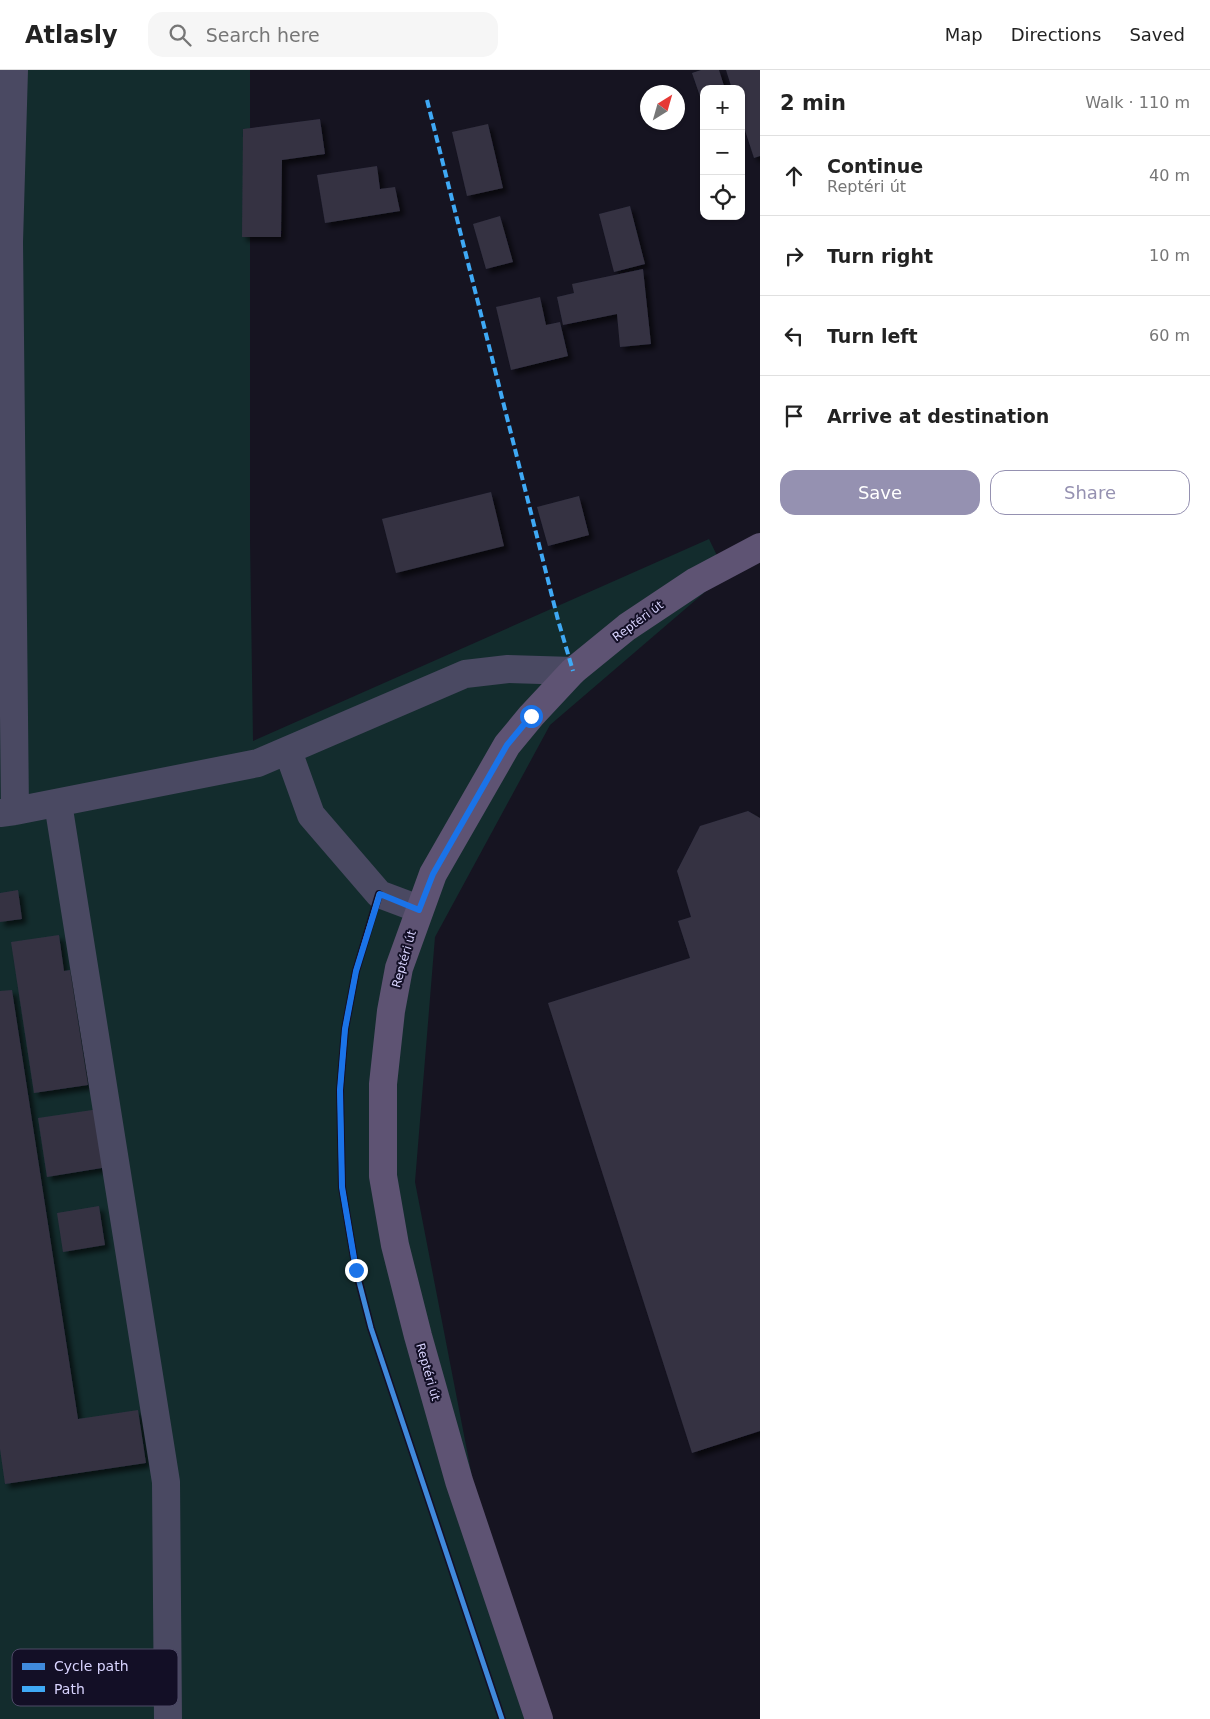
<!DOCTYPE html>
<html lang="en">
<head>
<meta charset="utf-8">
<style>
  body { margin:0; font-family:"DejaVu Sans",sans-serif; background:#f6f6f6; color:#222 }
  .controls { position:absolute; right:15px; top:15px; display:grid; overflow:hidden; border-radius:10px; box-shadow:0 1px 4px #0004 }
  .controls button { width:45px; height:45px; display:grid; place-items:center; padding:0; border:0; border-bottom:1px solid #e0e0e0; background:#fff; color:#222; font:25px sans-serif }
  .compass { position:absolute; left:640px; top:15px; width:45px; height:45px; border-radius:50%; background:#fff; box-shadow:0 1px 4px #0004; rotate:37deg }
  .stop { position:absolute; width:15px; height:15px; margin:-11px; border:4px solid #1a73e8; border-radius:50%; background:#fff }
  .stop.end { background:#1a73e8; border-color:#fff; box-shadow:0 1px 5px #0008 }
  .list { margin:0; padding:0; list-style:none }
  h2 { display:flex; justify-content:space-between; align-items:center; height:65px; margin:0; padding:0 20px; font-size:21px }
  h2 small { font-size:16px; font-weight:400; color:#767676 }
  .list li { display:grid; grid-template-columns:32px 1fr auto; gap:15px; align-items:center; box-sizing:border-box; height:80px; padding:0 20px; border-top:1px solid #e0e0e0 }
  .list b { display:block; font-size:19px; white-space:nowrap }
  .list p { margin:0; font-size:16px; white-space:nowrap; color:#767676 }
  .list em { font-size:16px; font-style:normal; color:#767676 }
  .actions { display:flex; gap:10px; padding:15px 20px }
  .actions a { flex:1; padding:11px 0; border:1px solid #9591b1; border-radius:15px; text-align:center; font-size:18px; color:#9591b1 }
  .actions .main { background:#9591b1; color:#fff }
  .icon { flex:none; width:28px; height:28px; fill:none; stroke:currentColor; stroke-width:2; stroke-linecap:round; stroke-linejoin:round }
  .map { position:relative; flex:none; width:760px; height:1649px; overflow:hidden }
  header { display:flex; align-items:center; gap:30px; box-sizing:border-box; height:70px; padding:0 25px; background:#fff; border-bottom:1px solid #e0e0e0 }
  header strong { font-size:24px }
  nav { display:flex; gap:28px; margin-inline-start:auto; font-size:18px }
  .search { width:350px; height:45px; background:#f6f6f6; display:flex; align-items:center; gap:12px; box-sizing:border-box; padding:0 18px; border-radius:15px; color:#767676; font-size:19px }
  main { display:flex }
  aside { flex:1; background:#fff }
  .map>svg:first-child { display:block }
  .green { fill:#132c2d }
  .building { fill:#343243; filter:url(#shadow) }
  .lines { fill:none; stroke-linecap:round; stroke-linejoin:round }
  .minor { stroke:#4a4962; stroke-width:28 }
  .major { stroke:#5e5373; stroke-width:28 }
  .quiet { stroke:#3fa9f5; stroke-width:4; stroke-dasharray:8 4; stroke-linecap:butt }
  .cycleway-casing { stroke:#130f26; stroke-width:8 }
  .cycleway { stroke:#408adc; stroke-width:5 }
  .route { stroke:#1a73e8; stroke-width:6 }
  .labels { text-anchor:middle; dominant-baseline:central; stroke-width:4; stroke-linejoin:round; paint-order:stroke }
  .street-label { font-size:12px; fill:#d9d4ff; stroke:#130f26 }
  .key { fill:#130f26; stroke:#4e4a67; stroke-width:1 }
  .key-label { font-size:14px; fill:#d9d4ff }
</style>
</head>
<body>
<header>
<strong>Atlasly</strong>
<div class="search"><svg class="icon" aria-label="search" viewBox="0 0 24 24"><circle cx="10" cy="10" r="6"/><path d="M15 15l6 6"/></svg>Search here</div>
<nav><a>Map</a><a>Directions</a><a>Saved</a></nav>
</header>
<main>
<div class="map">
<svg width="760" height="1649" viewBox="0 0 760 1649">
  <defs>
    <filter id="shadow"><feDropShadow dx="4.5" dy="4.5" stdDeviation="2.5" flood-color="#0009"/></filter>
  </defs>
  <rect width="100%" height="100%" fill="#161421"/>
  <path class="green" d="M0,0H250V470L253,671L709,469L726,504L550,655L435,867L415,1112L476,1427L552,1649H0Z"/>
  <path class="building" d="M701,0H719L725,19H704V32H702L692,3Z
    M726,0H760V86L754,88L741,48V19H732Z
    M320,49L325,84L282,90L281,167H242L243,59Z
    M488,54L503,118L467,126L452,62Z
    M377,96L380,119L395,117L400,141L325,153L317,105Z
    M630,136L645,194L614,202L599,144Z
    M500,146L513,192L486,199L473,154Z
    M643,199L651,274L620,277L617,244L563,255L557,227L574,223L572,214Z
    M540,227L546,255L560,252L568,286L511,300L496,237Z
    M491,422L504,476L396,503L382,449Z
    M579,426L589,465L548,476L537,437Z
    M748,741L760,748V1361L692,1383L548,933L690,888L678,851L691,847L677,801L700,756Z
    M18,820L22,849L0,852V823Z
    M59,865L64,901L70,900L88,1015L34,1023L11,872Z
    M12,920L78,1349L138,1340L146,1393L5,1414L0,1379V921Z
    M99,1039L108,1097L47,1107L38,1048Z
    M99,1136L105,1175L63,1182L57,1143Z"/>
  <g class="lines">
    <path class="minor" d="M14,0L9,172L15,741
      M288,681L311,745L379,824L419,839
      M58,733L166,1412L168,1649
      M0,743L15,741L258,693L465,604L508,599L573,601"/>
    <path class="major" d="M539,1649L459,1411L418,1266L395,1175L383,1106V1014L391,941L399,898L433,804L507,675L531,646L573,601L627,557L696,511L760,477"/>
    <path class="quiet" d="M427,30L558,550L573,601"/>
    <g class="cycleway-casing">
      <path id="cycleway" d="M379,824L356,901L345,959L340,1020L342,1117L356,1200L371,1258L502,1649"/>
    </g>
    <use href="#cycleway" class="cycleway"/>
  </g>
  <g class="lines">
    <path class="route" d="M356,1200L342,1117L340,1020L345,959L356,901L380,824L419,840L433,804L507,675L531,646"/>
  </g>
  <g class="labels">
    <g class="street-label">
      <text transform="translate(638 551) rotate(-36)">Reptéri út</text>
      <text transform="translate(404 889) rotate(-74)">Reptéri út</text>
      <text transform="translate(428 1302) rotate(74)">Reptéri út</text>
    </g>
  </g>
  <rect x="12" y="1579" width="166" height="57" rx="8" class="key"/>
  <rect x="22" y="1593" width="23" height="7" fill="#408adc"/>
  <rect x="22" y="1616" width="23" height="6" fill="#3fa9f5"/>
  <g class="key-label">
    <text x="54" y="1601">Cycle path</text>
    <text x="54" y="1624">Path</text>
  </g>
</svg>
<div class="controls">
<button>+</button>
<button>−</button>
<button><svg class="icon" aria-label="locate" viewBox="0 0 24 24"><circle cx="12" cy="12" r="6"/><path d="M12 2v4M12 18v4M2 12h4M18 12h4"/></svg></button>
</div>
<svg class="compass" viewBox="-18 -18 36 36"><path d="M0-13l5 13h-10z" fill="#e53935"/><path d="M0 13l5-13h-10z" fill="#767676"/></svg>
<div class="stop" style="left:531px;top:646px"></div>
<div class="stop end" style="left:356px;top:1200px"></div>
</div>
<aside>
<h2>2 min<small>Walk · 110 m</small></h2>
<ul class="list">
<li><svg class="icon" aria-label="ahead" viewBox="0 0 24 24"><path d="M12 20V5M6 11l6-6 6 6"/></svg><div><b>Continue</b><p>Reptéri út</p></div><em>40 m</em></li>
<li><svg class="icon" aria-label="right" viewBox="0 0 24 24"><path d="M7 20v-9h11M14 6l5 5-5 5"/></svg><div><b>Turn right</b></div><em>10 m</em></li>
<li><svg class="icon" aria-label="left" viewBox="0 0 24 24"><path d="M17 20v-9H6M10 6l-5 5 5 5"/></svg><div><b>Turn left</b></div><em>60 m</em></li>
<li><svg class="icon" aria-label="arrive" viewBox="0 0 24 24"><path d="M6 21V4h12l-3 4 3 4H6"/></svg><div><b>Arrive at destination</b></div></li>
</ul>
<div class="actions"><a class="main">Save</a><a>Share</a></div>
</aside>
</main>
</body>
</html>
